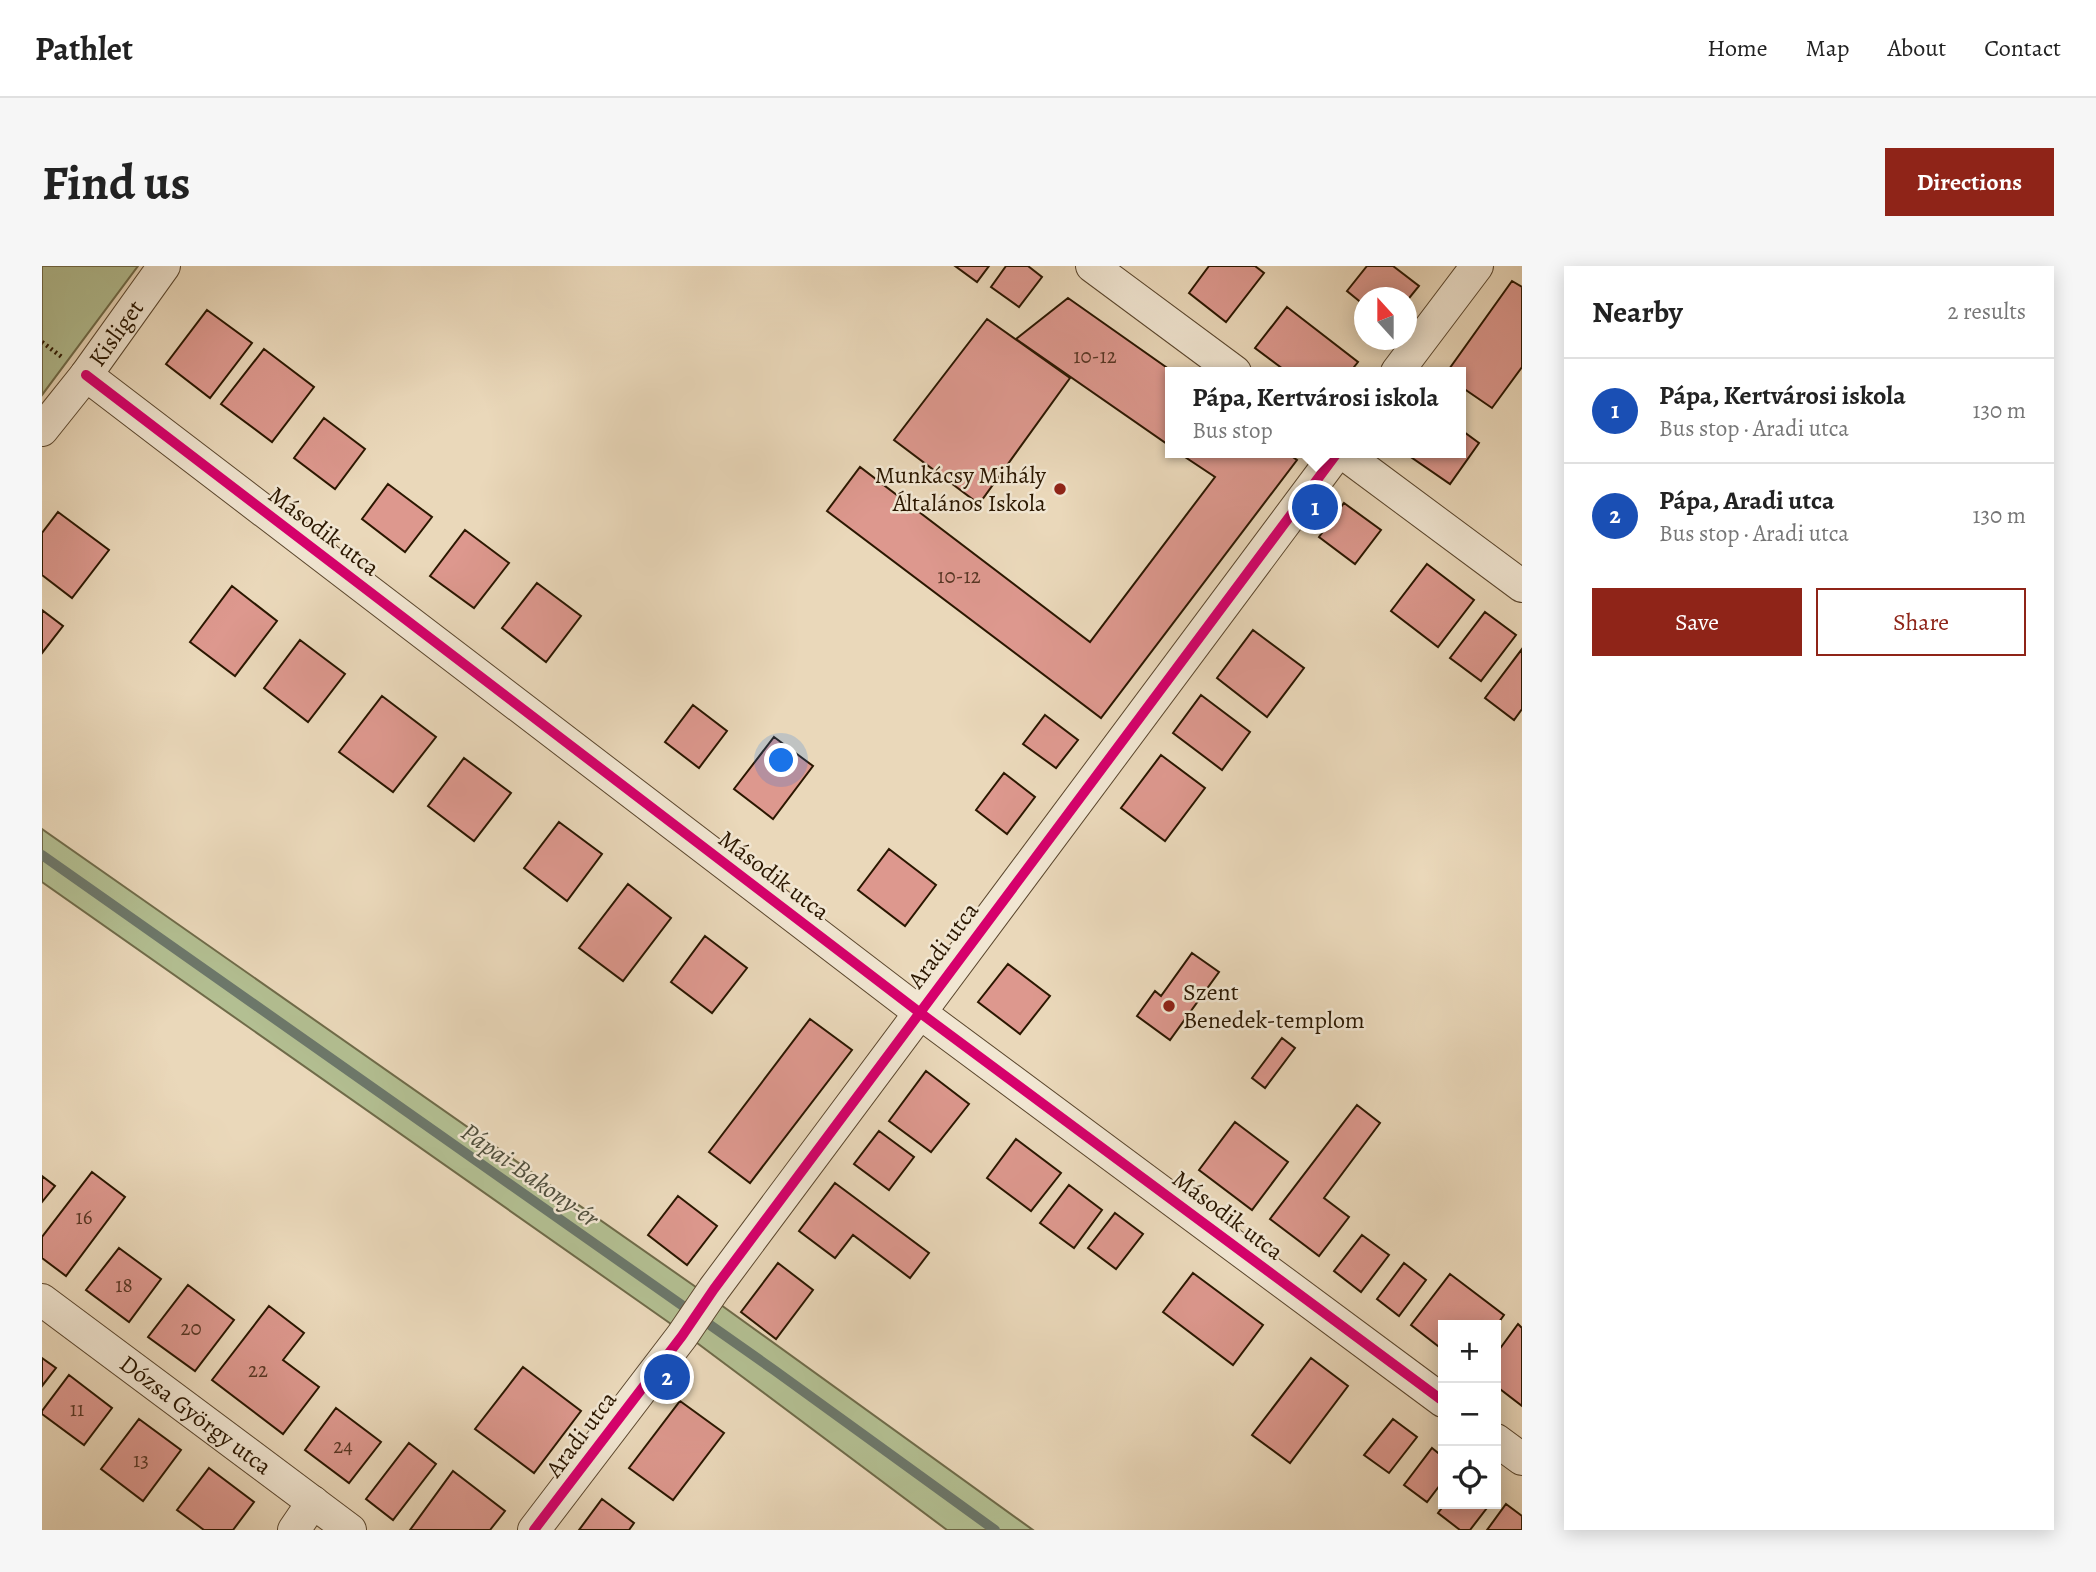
<!DOCTYPE html>
<html lang="en">
<head>
<meta charset="utf-8">
<style>
  body { margin:0; font-family:Alegreya,serif; background:#f6f6f6; color:#222 }
  .controls { position:absolute; right:21px; bottom:21px; display:grid; overflow:hidden; border-radius:0px; box-shadow:0 4px 18px #0003 }
  .controls button { width:63px; height:63px; display:grid; place-items:center; padding:0; border:0; border-bottom:2px solid #e0e0e0; background:#fff; color:#222; font:35px sans-serif }
  .compass { position:absolute; left:1312px; top:21px; width:63px; height:63px; border-radius:50%; background:#fff; box-shadow:0 4px 18px #0003; rotate:339deg }
  .you { position:absolute; left:740px; top:495px; width:24px; height:24px; margin:-18px; border:5px solid #fff; border-radius:50%; background:#1a73e8; box-shadow:0 0 0 10px #1a73e833 }
  .badge { display:grid; place-items:center; width:46px; height:46px; border-radius:50%; background:#8f2418; color:#fff; font-size:23px; font-weight:700 }
  .pin { position:absolute; translate:-50% -50%; border:4px solid #fff; box-shadow:0 2px 7px #0006 }
  .popup { position:absolute; left:1123px; top:101px; width:301px; height:91px; box-sizing:border-box; display:grid; place-content:center; border-radius:0px; background:#fff; filter:drop-shadow(0 2px 5px #0005); font-size:23px; white-space:nowrap; color:#767676 }
  .popup b { font-size:26px; color:#222 }
  .popup::after { content:''; position:absolute; left:50%; top:100%; margin-left:-14px; border:14px solid transparent; border-top-color:#fff }
  .list { margin:0; padding:0; list-style:none }
  h2 { display:flex; justify-content:space-between; align-items:center; height:91px; margin:0; padding:0 28px; font-size:30px }
  h2 small { font-size:23px; font-weight:400; color:#767676 }
  .list li { display:grid; grid-template-columns:46px 1fr auto; gap:21px; align-items:center; box-sizing:border-box; height:105px; padding:0 28px; border-top:2px solid #e0e0e0 }
  .list b { display:block; font-size:26px; white-space:nowrap }
  .list p { margin:0; font-size:23px; white-space:nowrap; color:#767676 }
  .list em { font-size:23px; font-style:normal; color:#767676 }
  .actions { display:flex; gap:14px; padding:21px 28px }
  .actions a { flex:1; padding:16px 0; border:2px solid #8f2418; border-radius:0px; text-align:center; font-size:24px; color:#8f2418 }
  .actions .main { background:#8f2418; color:#fff }
  .icon { flex:none; width:38px; height:38px; fill:none; stroke:currentColor; stroke-width:2; stroke-linecap:round; stroke-linejoin:round }
  .map { position:relative; flex:none; width:1480px; height:1264px; overflow:hidden; border-radius:0px }
  header { display:flex; align-items:center; gap:42px; box-sizing:border-box; height:98px; padding:0 35px; background:#fff; border-bottom:2px solid #e0e0e0 }
  header strong { font-size:33px }
  nav { display:flex; gap:38px; margin-inline-start:auto; font-size:24px }
  .intro { display:flex; align-items:center; justify-content:space-between; box-sizing:border-box; height:168px; padding:0 42px }
  h1 { margin:0; font-size:49px }
  .button { padding:18px 32px; border-radius:0px; background:#8f2418; color:#fff; font-size:24px; font-weight:700 }
  main { display:flex; gap:42px; padding:0 42px }
  aside { flex:1; background:#fff; border-radius:0px; box-shadow:0 4px 18px #0003 }
  .map>svg:first-child { display:block }
  .green { fill:#b3bf92; stroke:#6f6b49; stroke-width:2 }
  .lines { fill:none; stroke-linecap:round; stroke-linejoin:round }
  .stream { stroke:#6c786b; stroke-width:10 }
  .building { fill:#dd988e; stroke:#2b1700; stroke-width:2 }
  .street-casing { stroke:#5b472e; stroke-width:34 }
  .path { stroke:#2b1700; stroke-width:4.5; stroke-dasharray:2 3.5; stroke-linecap:butt }
  .street { stroke:#f1e6d2; stroke-width:32 }
  .cycleway-casing { stroke:#f1e6d2; stroke-width:15 }
  .cycleway { stroke:#d6006c; stroke-width:10 }
  .poi-dot { fill:#8f2418; stroke:#f1e6d2; stroke-width:2.5 }
  .labels { text-anchor:middle; dominant-baseline:central; stroke-width:5; stroke-linejoin:round; paint-order:stroke }
  .number-label { font-size:21px; fill:#583724 }
  .street-label { font-size:24px; fill:#2b1700; stroke:#f1e6d2 }
  .poi-label { font-size:24px; fill:#2b1700; stroke:#f1e6d2; text-anchor:end }
  .water-label { font-size:26px; font-style:italic; fill:#51503e; stroke:#f1e6d2 }
</style>
</head>
<body>
<header>
<strong>Pathlet</strong>
<nav><a>Home</a><a>Map</a><a>About</a><a>Contact</a></nav>
</header>
<div class="intro"><h1>Find us</h1><a class="button">Directions</a></div>
<main>
<div class="map">
<svg width="1480" height="1264" viewBox="0 0 1480 1264">
  <rect width="100%" height="100%" fill="#ead8ba"/>
  <filter id="stains"><feTurbulence type="fractalNoise" baseFrequency=".00286" numOctaves="4"/><feColorMatrix values="0 0 0 0 .2 0 0 0 0 .09 0 0 0 0 .02 0 0 0 .5 -.17"/></filter>
  <radialGradient id="worn" r=".72"><stop offset=".6" stop-color="#630" stop-opacity="0"/><stop offset="1" stop-color="#630" stop-opacity=".3"/></radialGradient>
  <path class="green" d="M0,0H96L0,129Z
    M0,563L661,1026L991,1264H905L639,1065L0,616Z"/>
  <g class="lines">
    <path class="stream" d="M0,589L732,1104L953,1264"/>
  </g>
  <path class="building" d="M913,0H947L935,16Z
    M964,0H986L1000,11L977,41L949,21Z
    M1167,0H1213L1222,7L1184,56L1147,27Z
    M1325,0H1351L1377,20L1364,36V32H1322V39L1305,25Z
    M1470,15L1480,21V101L1450,142L1418,120V106H1405Z
    M1026,32L1131,106H1128V180L974,73Z
    M1245,41L1316,96L1308,106H1245L1213,82Z
    M165,44L210,77L168,132L124,98Z
    M945,53L1028,112L937,238L852,174Z
    M222,83L272,121L230,176L179,138Z
    M282,152L323,183L293,223L252,192Z
    M1418,163L1437,177L1408,218L1363,187H1418Z
    M1137,187H1245L1255,194L1059,452L785,245L818,201L1048,376L1173,211Z
    M346,218L390,251L363,286L320,253Z
    M1302,237L1339,264L1313,298L1277,271Z
    M16,246L67,284L30,332L0,309V267Z
    M423,264L467,297L432,342L388,310Z
    M1385,298L1432,334L1396,381L1349,345Z
    M495,317L539,350L504,396L460,362Z
    M190,320L235,355L193,410L148,376Z
    M0,344L21,360L0,387Z
    M1443,346L1474,369L1439,415L1408,392Z
    M1211,364L1262,402L1225,451L1175,412Z
    M258,374L303,408L266,456L222,422Z
    M1480,383V443L1472,454L1443,432Z
    M1159,429L1208,466L1180,504L1131,467Z
    M340,430L394,471L351,526L297,486Z
    M651,439L685,465L657,502L623,476Z
    M1003,449L1036,474L1014,502L981,478Z
    M732,471L771,500L731,553L692,523Z
    M1119,489L1163,522L1123,575L1079,542Z
    M422,492L469,527L432,575L386,540Z
    M962,507L993,531L965,568L934,544Z
    M517,556L560,588L525,635L482,602Z
    M847,583L894,619L863,660L816,624Z
    M586,618L629,652L581,715L537,682Z
    M663,670L705,702L670,747L629,716Z
    M1150,687L1177,706L1128,774L1095,750L1113,725L1119,730Z
    M966,698L1008,730L978,768L936,736Z
    M768,753L810,784L708,917L667,886Z
    M1240,772L1253,782L1223,822L1210,812Z
    M884,805L927,838L889,886L847,855Z
    M1315,839L1338,857L1282,932L1307,951L1277,990L1228,953Z
    M1193,856L1246,896L1210,944L1157,904Z
    M837,865L872,891L847,924L812,898Z
    M974,873L1019,907L989,945L945,912Z
    M50,906L83,931L24,1010L0,992V971Z
    M0,910L13,920L0,936Z
    M793,917L887,987L868,1012L811,969L793,992L757,965Z
    M1027,919L1060,944L1032,982L998,957Z
    M636,930L675,960L645,999L606,969Z
    M1073,947L1101,968L1074,1003L1046,982Z
    M1320,969L1347,989L1319,1026L1292,1005Z
    M77,982L119,1013L87,1056L44,1024Z
    M736,997L771,1024L734,1073L699,1046Z
    M1362,997L1384,1014L1357,1050L1335,1033Z
    M1151,1007L1221,1059L1191,1099L1121,1046Z
    M1408,1008L1462,1049L1454,1060L1401,1059V1084L1369,1059Z
    M146,1019L192,1054L153,1105L106,1071Z
    M227,1040L262,1067L241,1094L277,1121L241,1168L170,1114Z
    M1476,1058L1480,1062V1140L1454,1120V1088Z
    M0,1092L14,1102L0,1120Z
    M1269,1092L1306,1120L1248,1197L1210,1169Z
    M481,1101L539,1145L492,1207L433,1163Z
    M27,1109L70,1142L42,1179L0,1148V1145Z
    M638,1135L682,1167L631,1234L587,1202Z
    M294,1142L339,1176L307,1217L263,1184Z
    M97,1153L139,1184L101,1235L59,1203Z
    M1351,1153L1375,1171L1347,1207L1322,1189Z
    M367,1177L394,1198L351,1254L324,1233Z
    M1390,1182L1401,1191V1215L1385,1236L1362,1219Z
    M167,1202L212,1236L191,1264H162L135,1244Z
    M411,1205L463,1245L448,1264H368Z
    M560,1233L592,1257L587,1264H537Z
    M1403,1238H1448L1428,1264H1418L1396,1247Z
    M1464,1238L1480,1250V1264H1445Z"/>
  <g class="lines">
    <g class="street-casing">
      <g id="street">
        <path d="M1050,0L1193,106"/>
        <path d="M1355,106L1435,0"/>
        <path d="M44,109L877,746L1401,1135"/>
        <path id="s1" d="M0,164L44,109L122,0"/>
        <path d="M1301,187L1480,320"/>
        <path id="s2" d="M0,1034L308,1264"/>
        <path d="M1454,1174L1480,1193"/>
        <path d="M252,1264L271,1236"/>
        <path d="M492,1264L640,1070L672,1023L1295,187"/>
      </g>
    </g>
    <path class="path" d="M0,76L21,92"/>
    <use href="#street" class="street"/>
    <g class="cycleway-casing">
      <path id="cycleway" d="M44,109L877,746L1401,1135
        M492,1264L640,1070L672,1023L1295,187"/>
    </g>
    <use href="#cycleway" class="cycleway"/>
  </g>
  <g class="poi-dot">
    <circle cx="1018" cy="223" r="7"/>
    <circle cx="1127" cy="740" r="7"/>
  </g>
  <g class="labels">
    <g class="number-label">
      <text x="1053" y="90">10-12</text>
      <text x="917" y="310">10-12</text>
      <text x="42" y="951">16</text>
      <text x="82" y="1019">18</text>
      <text x="149" y="1062">20</text>
      <text x="216" y="1104">22</text>
      <text x="35" y="1143">11</text>
      <text x="301" y="1180">24</text>
      <text x="99" y="1194">13</text>
    </g>
    <g class="street-label">
      <text stroke="none"><textPath href="#s1" startOffset="122">Kisliget</textPath></text>
      <text transform="translate(282 265) rotate(37)">Második utca</text>
      <text transform="translate(732 609) rotate(37)">Második utca</text>
      <text transform="translate(901 679) rotate(-53)">Aradi utca</text>
      <text transform="translate(1186 949) rotate(37)">Második utca</text>
      <text stroke="none"><textPath href="#s2" startOffset="192">Dózsa György utca</textPath></text>
      <text transform="translate(539 1168) rotate(-53)">Aradi utca</text>
    </g>
    <g class="poi-label">
      <text x="1004" y="209">Munkácsy Mihály<tspan x="1004" dy="28">Általános Iskola</tspan></text>
      <text x="1141" y="726" text-anchor="start">Szent<tspan x="1141" dy="28">Benedek-templom</tspan></text>
    </g>
    <g class="water-label">
      <text transform="translate(488 909) rotate(35)">Pápai-Bakony-ér</text>
    </g>
  </g>
  <rect width="100%" height="100%" filter="url(#stains)"/>
  <rect width="100%" height="100%" fill="url(#worn)"/>
</svg>
<div class="controls">
<button>+</button>
<button>−</button>
<button><svg class="icon" aria-label="locate" viewBox="0 0 24 24"><circle cx="12" cy="12" r="6"/><path d="M12 2v4M12 18v4M2 12h4M18 12h4"/></svg></button>
</div>
<svg class="compass" viewBox="-18 -18 36 36"><path d="M0-13l5 13h-10z" fill="#e53935"/><path d="M0 13l5-13h-10z" fill="#767676"/></svg>
<div class="you"></div>
<div class="pin badge" style="left:1273px;top:241px;background:#1a4fb4">1</div>
<div class="popup"><b>Pápa, Kertvárosi iskola</b>Bus stop</div>
<div class="pin badge" style="left:625px;top:1111px;background:#1a4fb4">2</div>
</div>
<aside>
<h2>Nearby<small>2 results</small></h2>
<ul class="list">
<li><span class="badge" style="background:#1a4fb4">1</span><div><b>Pápa, Kertvárosi iskola</b><p>Bus stop · Aradi utca</p></div><em>130 m</em></li>
<li><span class="badge" style="background:#1a4fb4">2</span><div><b>Pápa, Aradi utca</b><p>Bus stop · Aradi utca</p></div><em>130 m</em></li>
</ul>
<div class="actions"><a class="main">Save</a><a>Share</a></div>
</aside>
</main>
</body>
</html>
